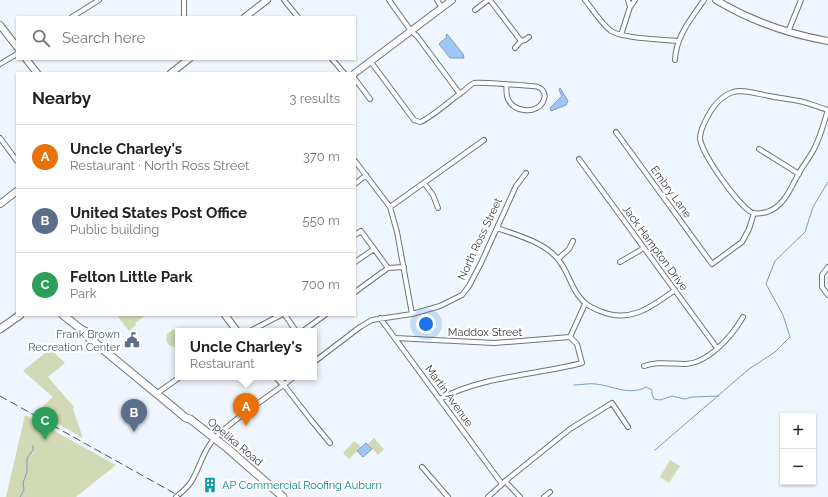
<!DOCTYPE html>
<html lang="en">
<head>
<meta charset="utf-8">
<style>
  body { margin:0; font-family:Raleway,sans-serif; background:#f2f2f2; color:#222 }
  .controls { position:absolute; right:12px; bottom:12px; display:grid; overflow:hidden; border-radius:0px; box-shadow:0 1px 3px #0004 }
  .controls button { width:36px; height:36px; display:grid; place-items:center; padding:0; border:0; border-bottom:1px solid #e0e0e0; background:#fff; color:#222; font:20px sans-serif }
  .you { position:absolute; left:426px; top:324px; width:14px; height:14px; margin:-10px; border:3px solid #fff; border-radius:50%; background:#1a73e8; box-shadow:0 0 0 6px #1a73e833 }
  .badge { display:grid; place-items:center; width:26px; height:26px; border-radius:50%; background:#1a73e8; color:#fff; font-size:13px; font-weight:700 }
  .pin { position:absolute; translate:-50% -33px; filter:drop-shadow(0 1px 2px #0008) }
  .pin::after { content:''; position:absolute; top:21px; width:14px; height:12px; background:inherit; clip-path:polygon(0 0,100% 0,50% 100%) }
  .popup { position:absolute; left:175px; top:328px; width:142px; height:52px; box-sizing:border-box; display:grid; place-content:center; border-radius:0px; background:#fff; filter:drop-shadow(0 1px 3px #0005); font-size:13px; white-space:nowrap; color:#767676 }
  .popup b { font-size:15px; color:#222 }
  .popup::after { content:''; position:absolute; left:50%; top:100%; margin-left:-8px; border:8px solid transparent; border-top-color:#fff }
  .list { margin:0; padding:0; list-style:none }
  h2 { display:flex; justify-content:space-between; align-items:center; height:52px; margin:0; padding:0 16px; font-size:17px }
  h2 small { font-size:13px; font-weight:400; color:#767676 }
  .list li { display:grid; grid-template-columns:26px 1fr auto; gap:12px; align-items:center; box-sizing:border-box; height:64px; padding:0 16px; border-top:1px solid #e0e0e0 }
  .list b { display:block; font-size:15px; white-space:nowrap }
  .list p { margin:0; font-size:13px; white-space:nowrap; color:#767676 }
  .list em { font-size:13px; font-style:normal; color:#767676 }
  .icon { flex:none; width:22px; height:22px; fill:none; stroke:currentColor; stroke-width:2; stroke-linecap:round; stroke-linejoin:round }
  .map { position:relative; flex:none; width:828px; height:497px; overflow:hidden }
  .search { position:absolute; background:#fff; box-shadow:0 1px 3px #0004; left:16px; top:16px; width:340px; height:44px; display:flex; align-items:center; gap:10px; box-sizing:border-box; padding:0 14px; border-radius:0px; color:#767676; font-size:15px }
  .panel { position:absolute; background:#fff; box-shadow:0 1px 3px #0004; left:16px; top:72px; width:340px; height:244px; border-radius:0px }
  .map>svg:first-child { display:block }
  .green { fill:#d1dab4 }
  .water { fill:#9ec6f6; stroke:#7f9cbe }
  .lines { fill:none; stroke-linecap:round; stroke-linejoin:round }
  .stream { stroke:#7f9cbe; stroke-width:1 }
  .street-casing { stroke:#6f757d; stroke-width:6 }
  .secondary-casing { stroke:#6f757d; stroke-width:8 }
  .primary-casing { stroke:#6f757d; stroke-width:9 }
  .street { stroke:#fff; stroke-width:4 }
  .secondary { stroke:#fff; stroke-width:6 }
  .primary { stroke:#fff; stroke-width:7 }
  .rail { stroke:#505357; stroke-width:1; stroke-dasharray:8 4; stroke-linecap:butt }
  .labels { text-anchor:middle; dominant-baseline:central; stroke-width:4; stroke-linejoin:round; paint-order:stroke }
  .street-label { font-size:11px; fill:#37393d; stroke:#fff }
  .service-label { font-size:11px; fill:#4e5e75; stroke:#fff; text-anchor:end }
  .culture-label { font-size:11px; fill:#0d838f; stroke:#fff; text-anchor:start }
</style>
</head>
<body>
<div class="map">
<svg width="828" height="497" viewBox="0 0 828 497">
  <rect width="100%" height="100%" fill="#f0f6fd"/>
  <path class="green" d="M120,315H146L135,323L136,325L129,331L118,317Z
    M174,329L179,331H178V346C172,348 168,346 166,340L167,334Z
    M50,349L65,363L48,377L74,407L73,409L83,438L37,412L53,397L23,371Z
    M25,415L116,465L76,497H6Z
    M374,438L384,449L378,455L368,444Z
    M354,441L361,447L349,459L343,453Z
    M670,460L680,466L669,483L660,477Z"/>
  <path class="water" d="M447,34L463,54L464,58H450L439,44L447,37L446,35Z
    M560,88L568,101L566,105L551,111L550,108L562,96L559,90Z
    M366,443L372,449L363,457L357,451Z"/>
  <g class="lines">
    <path class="stream" d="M574,385C581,385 589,383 596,384C614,386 629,396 646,387L652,390V394L654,399L660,400L672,396L685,399L692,397L719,396
      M655,450L749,369L775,352L790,337L783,315L766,284L775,261L805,232L813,207L828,182
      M20,497L24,490L23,483L27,472V458L33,450V446"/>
    <g class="street-casing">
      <path id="street" d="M184,0V17
        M284,0L298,17
        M389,0L411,31L417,36L460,94
        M437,0L442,8
        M490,0L521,41
        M585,0C593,10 601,23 611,31C625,39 661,39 678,41
        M628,0L630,7L635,0
        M475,10L488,0
        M72,17L99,0
        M788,32L801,0
        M621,35L630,7
        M515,48L521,41L525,40L529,37
        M332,59L344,73
        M675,60C676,36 691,19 704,0
        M371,62L414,120L420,122C430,119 454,97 465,90C467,88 471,84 474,83C478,82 535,86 538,87C543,89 546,94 544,99C540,115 511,114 507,96C506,93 507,88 506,84
        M0,64L17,54
        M355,79L370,99
        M828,110C818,107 809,103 799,101C789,99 779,98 769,96C758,94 744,89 733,92C724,95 717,102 712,109C707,117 701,127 700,137C699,151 740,208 753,213C757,214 763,213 767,212C785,206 791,187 799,173C804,164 811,156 815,147C821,135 824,122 828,110
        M616,132L712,264L742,242L749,229L754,213
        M0,138L17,161
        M759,149L799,174
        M579,159L717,348
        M355,161L390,207L397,232L412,314
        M424,183L433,195L438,208
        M355,184L366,175
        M390,207L484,140
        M497,228C517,235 543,242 557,258C567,269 570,284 578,295C584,304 590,307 600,311C630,324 651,307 675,290
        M355,235L361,231L388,268L355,292
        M558,259L569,249L573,241
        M355,262L374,249
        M620,262L644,248
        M828,267L822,275V287L828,295
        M388,268L404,267
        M285,315L296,331
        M380,318L502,484
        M250,331L281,315
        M303,331L325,315
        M570,337L585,304
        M395,338L494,343L570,337L577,344L582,363C536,375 482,376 440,399
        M314,362L360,327L372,320L412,314L440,306L462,295L469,286L481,263L516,186L526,173
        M644,366C658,361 669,364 684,364C708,364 732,336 743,317
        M284,385L311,420L330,443
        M156,394L180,377
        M422,467L448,497
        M505,481L520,497
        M176,497C181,493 187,488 191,482C200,468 202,452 214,439C236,416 269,397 294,377
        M488,497L509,478L570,429L612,403L628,427
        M544,497L550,492"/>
    </g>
    <g class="secondary-casing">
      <path id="secondary" d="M716,0C751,21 788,34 828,41
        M245,17L267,0
        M0,25L17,47
        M26,59L37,73
        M171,73L189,59
        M355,73L452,0
        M0,204L17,191
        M225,315L237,331
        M277,377L284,385"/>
    </g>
    <g class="primary-casing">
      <path id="primary" d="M63,315L82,330L85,331
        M0,329L20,315
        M82,330L83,334L88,337L186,418L190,419L227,448L283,497"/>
    </g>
    <use href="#street" class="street"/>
    <use href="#secondary" class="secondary"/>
    <use href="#primary" class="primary"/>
    <path class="rail" d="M0,396L181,497"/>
  </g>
  <defs>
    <g id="civic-bare" transform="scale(1.2)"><path d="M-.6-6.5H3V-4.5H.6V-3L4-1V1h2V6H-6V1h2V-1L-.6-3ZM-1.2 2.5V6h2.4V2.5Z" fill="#5c6f8a" stroke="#fff" stroke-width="2.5" paint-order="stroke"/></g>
    <g id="building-bare" transform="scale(1.2)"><path d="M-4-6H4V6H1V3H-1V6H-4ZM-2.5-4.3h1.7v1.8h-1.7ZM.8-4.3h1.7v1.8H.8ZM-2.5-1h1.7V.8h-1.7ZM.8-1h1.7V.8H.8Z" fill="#0f9aa8" stroke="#fff" stroke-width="2.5" paint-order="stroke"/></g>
  </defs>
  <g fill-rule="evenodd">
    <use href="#civic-bare" x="132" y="340"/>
    <use href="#building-bare" x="210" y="485"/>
  </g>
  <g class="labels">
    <g class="street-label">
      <text transform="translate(671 192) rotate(54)">Embry Lane</text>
      <text transform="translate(480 239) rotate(-65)">North Ross Street</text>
      <text transform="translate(655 248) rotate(54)">Jack Hampton Drive</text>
      <text x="485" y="332">Maddox Street</text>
      <text transform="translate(449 396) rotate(54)">Martin Avenue</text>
      <text transform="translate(235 442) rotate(40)">Opelika Road</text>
    </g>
    <g class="service-label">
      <text x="120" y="334">Frank Brown<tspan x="120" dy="13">Recreation Center</tspan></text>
    </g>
    <g class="culture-label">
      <text x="222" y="485">AP Commercial Roofing Auburn</text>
    </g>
  </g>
</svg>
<div class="controls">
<button>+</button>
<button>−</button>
</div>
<div class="you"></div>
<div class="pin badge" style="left:246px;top:426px;background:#e8710a">A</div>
<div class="popup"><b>Uncle Charley's</b>Restaurant</div>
<div class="pin badge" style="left:134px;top:432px;background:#5c6f8a">B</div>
<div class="pin badge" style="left:45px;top:440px;background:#2e9e5b">C</div>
<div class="search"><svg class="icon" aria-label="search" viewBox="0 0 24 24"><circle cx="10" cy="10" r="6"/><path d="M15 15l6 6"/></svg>Search here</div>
<section class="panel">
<h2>Nearby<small>3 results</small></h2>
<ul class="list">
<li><span class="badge" style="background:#e8710a">A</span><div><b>Uncle Charley's</b><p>Restaurant · North Ross Street</p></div><em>370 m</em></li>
<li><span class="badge" style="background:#5c6f8a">B</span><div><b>United States Post Office</b><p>Public building</p></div><em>550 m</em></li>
<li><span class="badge" style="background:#2e9e5b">C</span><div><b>Felton Little Park</b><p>Park</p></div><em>700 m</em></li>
</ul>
</section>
</div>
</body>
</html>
